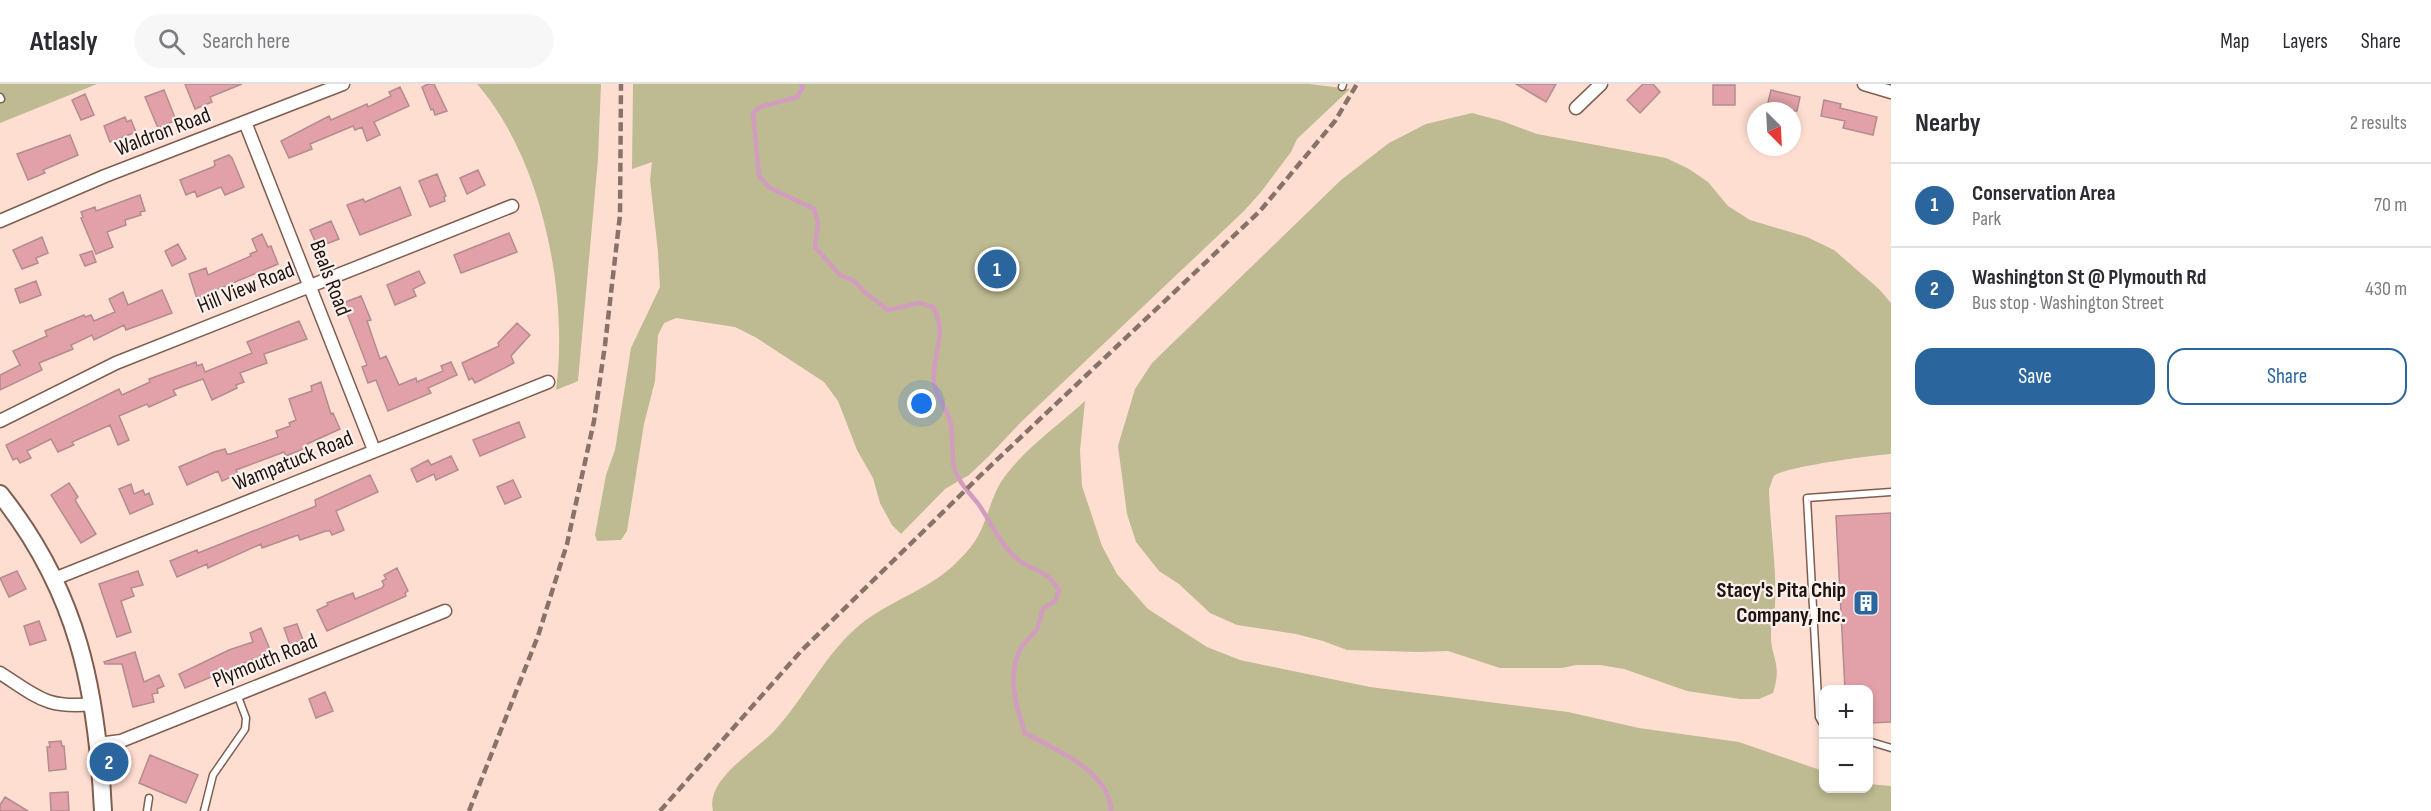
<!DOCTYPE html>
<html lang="en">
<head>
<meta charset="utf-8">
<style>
  body { margin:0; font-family:"Sofia Sans Condensed",sans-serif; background:#f7f7f7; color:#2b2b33 }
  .controls { position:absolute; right:18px; bottom:18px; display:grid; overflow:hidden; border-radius:12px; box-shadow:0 3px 9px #0003 }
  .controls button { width:54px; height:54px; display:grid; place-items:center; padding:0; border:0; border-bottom:2px solid #e1e1e2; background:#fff; color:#2b2b33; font:30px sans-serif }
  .compass { position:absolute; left:1747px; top:18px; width:54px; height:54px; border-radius:50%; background:#fff; box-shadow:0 3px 9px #0003; rotate:156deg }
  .you { position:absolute; left:922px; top:320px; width:21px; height:21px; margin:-15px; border:4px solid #fff; border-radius:50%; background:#1a73e8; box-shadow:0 0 0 9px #1a73e833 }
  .badge { display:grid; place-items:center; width:39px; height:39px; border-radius:50%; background:#2a669d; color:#fff; font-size:20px; font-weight:700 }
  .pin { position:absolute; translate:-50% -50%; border:3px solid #fff; box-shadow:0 2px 6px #0006 }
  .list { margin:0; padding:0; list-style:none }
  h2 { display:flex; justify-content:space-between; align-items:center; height:78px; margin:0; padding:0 24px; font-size:26px }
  h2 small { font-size:20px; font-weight:400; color:#7c7c81 }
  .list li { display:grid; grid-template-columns:39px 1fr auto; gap:18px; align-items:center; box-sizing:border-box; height:84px; padding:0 24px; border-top:2px solid #e1e1e2 }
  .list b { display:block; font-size:22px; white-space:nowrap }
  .list p { margin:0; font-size:20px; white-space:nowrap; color:#7c7c81 }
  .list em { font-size:20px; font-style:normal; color:#7c7c81 }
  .actions { display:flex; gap:12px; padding:18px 24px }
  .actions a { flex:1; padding:14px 0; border:2px solid #2a669d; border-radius:18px; text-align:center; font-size:21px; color:#2a669d }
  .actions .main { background:#2a669d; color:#fff }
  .icon { flex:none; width:33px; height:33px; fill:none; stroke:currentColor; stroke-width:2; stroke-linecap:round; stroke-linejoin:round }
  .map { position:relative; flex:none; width:1891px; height:727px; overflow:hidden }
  header { display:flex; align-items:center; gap:36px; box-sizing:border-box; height:84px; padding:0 30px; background:#fff; border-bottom:2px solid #e1e1e2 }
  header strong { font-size:28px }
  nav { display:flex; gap:33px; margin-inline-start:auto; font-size:21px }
  .search { width:420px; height:54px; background:#f7f7f7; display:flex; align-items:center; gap:15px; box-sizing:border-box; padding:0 21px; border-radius:33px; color:#7c7c81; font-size:22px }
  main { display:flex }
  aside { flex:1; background:#fff }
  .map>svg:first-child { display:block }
  .green { fill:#beba91 }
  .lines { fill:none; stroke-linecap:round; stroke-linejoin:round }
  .stream { stroke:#d19cbe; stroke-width:4.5 }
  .building { fill:#e2a1a8; stroke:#b48b8f; stroke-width:1.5 }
  .lane-casing { stroke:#7f5d4f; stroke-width:9 }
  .street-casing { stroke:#7f5d4f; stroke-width:15 }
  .secondary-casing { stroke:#7f5d4f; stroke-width:20 }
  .lane { stroke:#fff; stroke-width:6 }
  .street { stroke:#fff; stroke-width:12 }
  .secondary { stroke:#fff; stroke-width:16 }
  .rail { stroke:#89726a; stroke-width:4.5; stroke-dasharray:9 4.5; stroke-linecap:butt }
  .labels { text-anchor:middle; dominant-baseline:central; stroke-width:4.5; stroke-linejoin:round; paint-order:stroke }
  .street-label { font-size:22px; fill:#21130e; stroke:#faf1ee }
  .poi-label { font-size:22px; font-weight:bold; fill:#21130e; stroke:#faf1ee; text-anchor:end }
</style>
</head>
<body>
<header>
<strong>Atlasly</strong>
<div class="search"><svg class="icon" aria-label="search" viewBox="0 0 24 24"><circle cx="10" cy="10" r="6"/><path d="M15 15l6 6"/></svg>Search here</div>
<nav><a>Map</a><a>Layers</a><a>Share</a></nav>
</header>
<main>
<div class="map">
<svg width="1891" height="727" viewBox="0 0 1891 727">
  <rect width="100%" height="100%" fill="#ffded2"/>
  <path class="green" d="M0,0H97L0,39Z
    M477,0H601L598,75L578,297L556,306C569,210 542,74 477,0Z
    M633,0H1309L1350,5L1297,55L1291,68L1261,108L1244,127L1020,339L989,372L969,391L945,405L901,450L892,441L880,419L873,394L857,366L838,317L824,298L755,253L735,243L676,234L664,239L658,251L655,297L644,340L627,447L621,456L597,457L595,451L606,391L615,366L631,264L660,203L658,168L650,96L652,78L632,85Z
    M1472,29L1502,37L1537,50L1666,74L1689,85L1708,98L1728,122L1750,136L1807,153L1834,166L1879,205L1891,219V370C1874,371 1783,383 1774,392C1772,395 1771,401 1769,405C1770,444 1777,483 1775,522C1774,531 1771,540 1771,549C1770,573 1783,579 1773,609L1759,615H1740L1687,607L1624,585L1600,581H1576L1562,584H1500L1448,567L1419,568L1347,566L1323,557L1296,550L1237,541L1210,529L1179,500L1159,487L1136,458L1127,430L1118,362L1135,305L1152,279L1341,96L1389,59L1426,40Z
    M1085,317L1080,366L1082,402L1102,462L1117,490L1148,525L1207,563L1240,576L1370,603L1568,628L1639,644L1739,658L1823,687L1824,704H1868L1869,700L1891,702V727H713C705,694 757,667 776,645C804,614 824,573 855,545C886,517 927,508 957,478C963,472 970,465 975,457C987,439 990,414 1003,395C1024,365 1058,342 1085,317Z"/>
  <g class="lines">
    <path class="stream" d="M801,0L803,3L797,13L760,23L753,29L759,92L770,104L814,125L818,139L815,163L840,191L854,197L866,209L888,226L919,219L933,223C949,250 931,271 934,299C936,312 947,325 950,337C954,352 951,369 954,383C958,398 970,409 979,421C992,440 1001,463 1020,477C1035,487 1050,488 1059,507L1055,517L1044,524C1040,531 1040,540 1036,546C1032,553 1024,557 1021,564C1006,591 1016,622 1025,649C1056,666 1110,687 1111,727"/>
  </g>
  <path class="building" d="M185,0H242L210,13L212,18L195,25Z
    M428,0H434L447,27L435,31L433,25L431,26L422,3Z
    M1516,0H1556L1546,18Z
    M1643,0H1653L1660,8L1640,29L1627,16Z
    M1713,1H1735V21H1713Z
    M400,3L409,22L374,38L380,51L367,57L362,43L355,46L353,42L310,60L312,65L289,74L281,57L329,32L331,36L367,20L368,23L391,12L389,8Z
    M164,6L176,36L158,44L145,13Z
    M1771,6L1800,13L1797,27H1766Z
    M85,10L94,31L81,36L72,16Z
    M1824,16L1841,20L1840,24L1877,33L1873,51L1843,44L1845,37L1821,32Z
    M125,33L127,38L131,36L136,48L110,58L104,42Z
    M70,51L78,71L43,86L45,89L28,96L17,70Z
    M229,71L232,74L244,103L225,111L221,103L197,113L195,107L186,111L180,96L213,83L215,81L214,77Z
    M478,86L485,101L467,110L460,94Z
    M437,90L446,112L444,113L445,117L430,123L419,97Z
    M400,103L411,131L360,151L347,121L363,115L365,118Z
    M140,111L145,127L140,128L141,131L125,136L126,141L107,148L113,163L96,170L81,134L83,133L81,128L95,123L96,127Z
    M331,137L339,155L321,162L318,156L315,157L310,146Z
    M509,149L517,168L461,189L454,171Z
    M262,150L268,163L271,162L278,180L214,207L216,212L198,218L189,190L206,184L208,191L251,172L250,170L257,167L252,155Z
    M42,153L48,169L36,174L38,179L22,185L13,166Z
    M178,160L186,175L172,182L165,167Z
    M92,167L96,178L85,182L80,171Z
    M419,187L425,199L413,205L416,212L395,221L387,201Z
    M36,197L41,211L20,219L15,205Z
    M162,206L172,229L126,246L124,241L94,256L92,251L71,261L73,265L39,279L42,286L0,306V291L20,281L13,267L47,252L45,247L84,231L85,233L91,231L94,237L115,228L109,215L123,208L128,221Z
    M361,212L371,236L367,237L380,275L386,272L399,301L416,294L417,298L443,287L441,282L451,278L457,291L428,304L431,309L388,327L376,296L368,299L362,283L367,281L343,219Z
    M299,237L307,255L264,270L267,279L240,289L244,298L236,301L237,304L212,316L203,295L173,306L176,311L149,323L147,320L119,332L129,356L118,361L110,341L72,358L74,361L58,368L51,355L27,367L31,374L20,379L17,374L13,376L6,361L119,305L122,311L150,298L149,295L196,278L197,282L202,280L205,288L252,269L247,258Z
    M517,239L530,251L511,272L514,279L475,299L472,294L469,296L462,279L499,262L498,259Z
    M321,298L331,330L333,329L340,345L307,360L308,363L286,372L284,368L236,386L238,390L222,397L218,387L187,401L179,383L214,368L225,365L227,370H230L278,353L276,347L290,342L289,339L296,336L289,315L312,307L311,302Z
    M519,338L525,353L480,372L473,356Z
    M451,372L458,386L436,396L434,390L417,398L411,385L428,376L431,381Z
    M370,391L378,408L336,427L344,446L332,451L330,447H326L300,456L298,451L262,464L261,460L208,484L207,480L177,493L170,477L197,466L198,469L316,422L315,416Z
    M513,396L521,413L505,420L497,403Z
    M69,399L78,413L75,416L96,450L81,459L51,411Z
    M131,400L134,410L143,406L145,411L149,409L153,420L130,430L119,405Z
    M1891,429V638L1869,639V606H1845L1836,432Z
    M397,484L408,507L405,509L406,512L327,547L317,526L328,521L327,519L353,509L355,515L382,504L384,501L382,497L386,495L384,491Z
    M17,487L26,505L9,513L0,494Z
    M138,487L143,501L131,504L134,512L121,517L131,548L117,553L99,500Z
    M39,537L46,556L30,561L24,542Z
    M297,540L303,556L290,561L284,544Z
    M261,544L271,568L185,604L179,590L229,566L253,558L250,549Z
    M135,568L144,598L159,591L164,602L157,605L158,609L152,610L154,618L133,623L122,580H105L104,578Z
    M325,608L333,627L316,634L309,615Z
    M61,657L62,662H64L66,685L49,687L47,663H50L49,658Z
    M150,671L198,691L186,719L139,699Z
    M68,708L69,727H51L50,709Z
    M5,713L28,727H0V721Z"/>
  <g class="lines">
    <g class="lane-casing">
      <path id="lane" d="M1342,3L1343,0
        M0,13L1,15
        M1824,642L1819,633L1807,414L1891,408
        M1868,657L1891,664
        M147,727L149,714
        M204,727L213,691L245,645L246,634L237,610"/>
    </g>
    <g class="street-casing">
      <path id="street" d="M1864,0L1891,8
        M1576,24L1601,0
        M245,38L374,366
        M0,137L105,92L343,0
        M0,337L116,279L512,122
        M54,495L548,298
        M0,589C38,613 46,625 94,620
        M98,660L121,657L445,527"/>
    </g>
    <g class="secondary-casing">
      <path id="secondary" d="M0,410C78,508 97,605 103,727"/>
    </g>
    <use href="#lane" class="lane"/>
    <use href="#street" class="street"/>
    <use href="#secondary" class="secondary"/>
    <path class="rail" d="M469,727L538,552L567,460L594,337L605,261L620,131L621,0
      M660,727L802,566L984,388L1260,127L1335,37L1357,0"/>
  </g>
  <defs>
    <g id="building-square" transform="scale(1.35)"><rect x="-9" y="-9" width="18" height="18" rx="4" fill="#2a669d" stroke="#faf1ee"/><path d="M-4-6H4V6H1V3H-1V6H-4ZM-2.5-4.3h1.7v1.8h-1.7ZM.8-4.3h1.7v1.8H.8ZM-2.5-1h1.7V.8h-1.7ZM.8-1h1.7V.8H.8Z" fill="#fff"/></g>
  </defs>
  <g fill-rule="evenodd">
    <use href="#building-square" x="1866" y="519"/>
  </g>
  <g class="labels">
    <g class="street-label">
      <text transform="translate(163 48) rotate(-21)">Waldron Road</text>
      <text transform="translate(330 194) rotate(69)">Beals Road</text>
      <text transform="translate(246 204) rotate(-22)">Hill View Road</text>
      <text transform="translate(293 377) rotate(-22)">Wampatuck Road</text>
      <text transform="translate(265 577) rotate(-22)">Plymouth Road</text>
    </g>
    <g class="poi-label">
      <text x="1846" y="506">Stacy's Pita Chip<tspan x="1846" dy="25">Company, Inc.</tspan></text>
    </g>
  </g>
</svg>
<div class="controls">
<button>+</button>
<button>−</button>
</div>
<svg class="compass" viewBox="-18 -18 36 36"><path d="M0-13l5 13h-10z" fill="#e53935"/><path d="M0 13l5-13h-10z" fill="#7c7c81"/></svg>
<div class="you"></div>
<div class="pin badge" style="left:997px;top:185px">1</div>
<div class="pin badge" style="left:109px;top:678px">2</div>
</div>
<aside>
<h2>Nearby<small>2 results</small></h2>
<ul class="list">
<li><span class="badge">1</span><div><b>Conservation Area</b><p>Park</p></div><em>70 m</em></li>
<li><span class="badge">2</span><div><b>Washington St @ Plymouth Rd</b><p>Bus stop · Washington Street</p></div><em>430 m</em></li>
</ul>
<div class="actions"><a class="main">Save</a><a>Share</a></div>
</aside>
</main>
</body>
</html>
